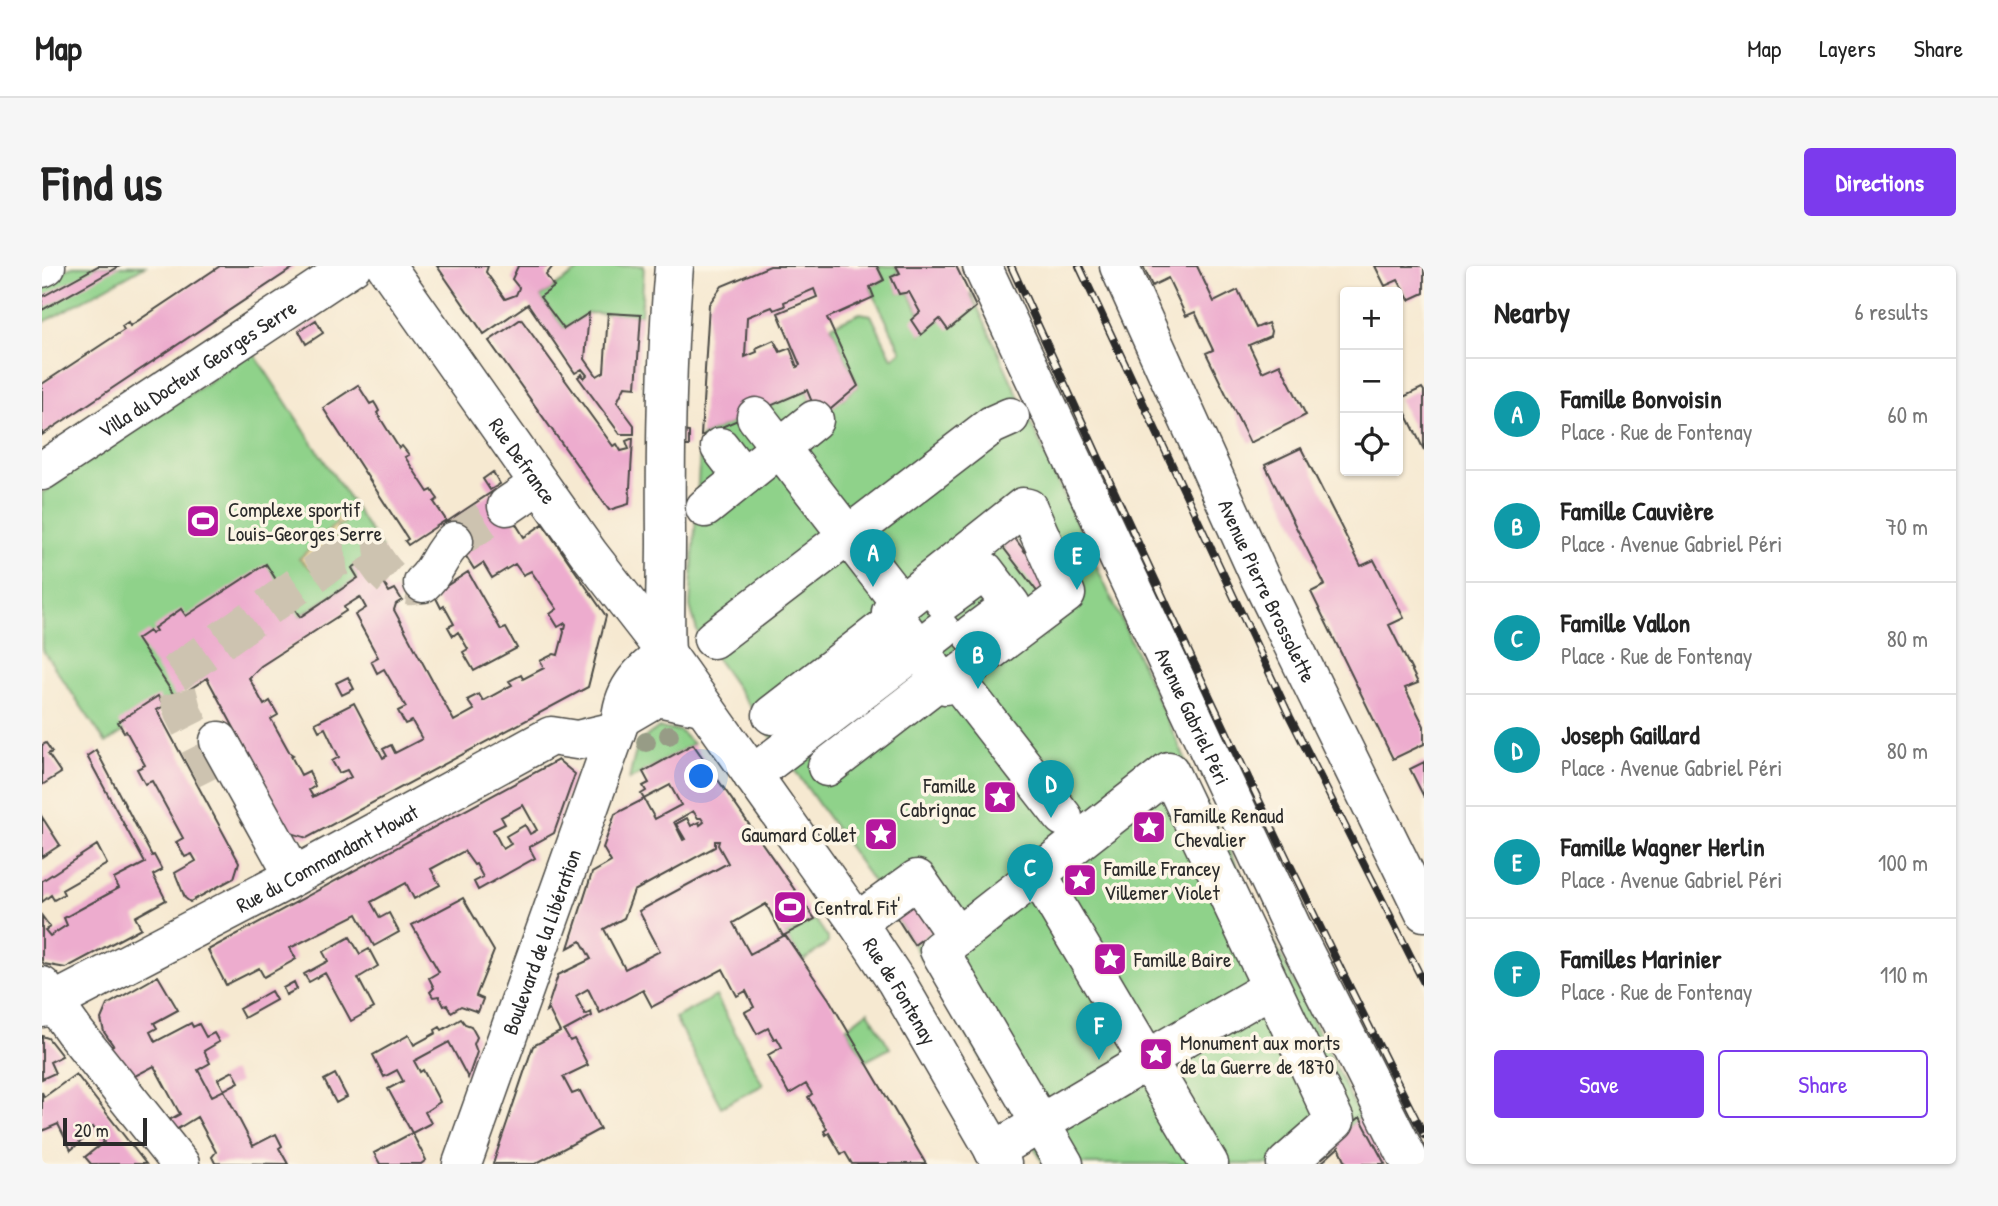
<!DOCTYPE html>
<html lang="en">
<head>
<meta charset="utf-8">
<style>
  body { margin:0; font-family:"Patrick Hand",sans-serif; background:#f6f6f6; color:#222 }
  .controls { position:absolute; right:21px; top:21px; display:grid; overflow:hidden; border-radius:7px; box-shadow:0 2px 5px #0004 }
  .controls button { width:63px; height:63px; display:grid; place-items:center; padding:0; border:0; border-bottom:2px solid #e0e0e0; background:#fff; color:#222; font:35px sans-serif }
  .scale { position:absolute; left:21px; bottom:18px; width:84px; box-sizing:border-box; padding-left:7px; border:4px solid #2b2b2b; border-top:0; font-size:19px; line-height:24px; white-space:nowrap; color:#2b2b2b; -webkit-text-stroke:5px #fcf5e5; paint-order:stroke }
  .you { position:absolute; left:660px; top:511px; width:24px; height:24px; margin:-18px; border:5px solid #fff; border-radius:50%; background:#1a73e8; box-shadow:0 0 0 10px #1a73e833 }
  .badge { display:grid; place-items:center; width:46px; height:46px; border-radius:50%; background:#7c3aed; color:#fff; font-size:23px; font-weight:700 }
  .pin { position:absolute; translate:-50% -58px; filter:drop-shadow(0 2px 4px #0008) }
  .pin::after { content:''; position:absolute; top:37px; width:24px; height:21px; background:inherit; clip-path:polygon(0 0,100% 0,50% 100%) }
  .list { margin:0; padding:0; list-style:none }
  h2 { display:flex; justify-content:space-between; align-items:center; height:91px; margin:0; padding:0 28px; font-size:30px }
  h2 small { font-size:23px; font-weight:400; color:#767676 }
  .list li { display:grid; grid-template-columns:46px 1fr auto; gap:21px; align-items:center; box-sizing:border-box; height:112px; padding:0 28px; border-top:2px solid #e0e0e0 }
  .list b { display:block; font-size:26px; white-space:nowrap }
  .list p { margin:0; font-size:23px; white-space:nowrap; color:#767676 }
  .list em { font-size:23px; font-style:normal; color:#767676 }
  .actions { display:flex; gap:14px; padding:21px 28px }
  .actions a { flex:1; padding:16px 0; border:2px solid #7c3aed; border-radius:7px; text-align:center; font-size:24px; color:#7c3aed }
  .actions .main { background:#7c3aed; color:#fff }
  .icon { flex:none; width:38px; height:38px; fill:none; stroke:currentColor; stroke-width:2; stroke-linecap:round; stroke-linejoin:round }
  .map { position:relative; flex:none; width:1382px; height:898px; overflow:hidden; border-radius:7px }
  header { display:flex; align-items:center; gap:42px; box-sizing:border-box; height:98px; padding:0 35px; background:#fff; border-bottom:2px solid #e0e0e0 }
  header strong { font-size:33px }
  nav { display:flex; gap:38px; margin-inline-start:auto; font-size:24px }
  .intro { display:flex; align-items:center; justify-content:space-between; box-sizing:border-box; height:168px; padding:0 42px }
  h1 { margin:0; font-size:49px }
  .button { padding:18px 32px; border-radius:7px; background:#7c3aed; color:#fff; font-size:24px; font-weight:700 }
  main { display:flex; gap:42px; padding:0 42px }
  aside { flex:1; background:#fff; border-radius:7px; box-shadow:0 2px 5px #0004 }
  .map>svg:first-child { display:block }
  .green { fill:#8fd28a; stroke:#5d7e5a; stroke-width:2 }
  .sand { fill:#eeda9e; stroke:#8c8264; stroke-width:2 }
  .building { fill:#edacce; fill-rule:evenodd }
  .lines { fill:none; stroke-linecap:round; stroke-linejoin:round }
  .minor-tunnel { stroke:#cdc3b0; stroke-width:38; stroke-dasharray:38 19; stroke-linecap:butt }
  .minor-casing { stroke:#494844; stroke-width:41 }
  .major-casing { stroke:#494844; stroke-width:41 }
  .minor { stroke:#fff; stroke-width:38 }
  .major { stroke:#fff; stroke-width:38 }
  .rail-casing { stroke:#2b2b2b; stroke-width:8 }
  .rail { stroke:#fcf5e5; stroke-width:5; stroke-dasharray:16; stroke-linecap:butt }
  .tree { fill:#979c86 }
  .labels { text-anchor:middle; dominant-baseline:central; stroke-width:7; stroke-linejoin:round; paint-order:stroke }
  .street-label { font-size:21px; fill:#2b2b2b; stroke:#fcf5e5 }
  .poi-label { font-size:21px; fill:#2b2b2b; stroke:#fcf5e5; text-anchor:start }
</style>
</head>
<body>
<header>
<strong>Map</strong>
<nav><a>Map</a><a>Layers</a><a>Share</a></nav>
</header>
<div class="intro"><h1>Find us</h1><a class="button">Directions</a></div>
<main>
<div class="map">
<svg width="1382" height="898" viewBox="0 0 1382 898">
  <rect width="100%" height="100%" fill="#fcf5e5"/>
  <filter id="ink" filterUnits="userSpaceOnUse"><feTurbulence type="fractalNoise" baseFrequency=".0143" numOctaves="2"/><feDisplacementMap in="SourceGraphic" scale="14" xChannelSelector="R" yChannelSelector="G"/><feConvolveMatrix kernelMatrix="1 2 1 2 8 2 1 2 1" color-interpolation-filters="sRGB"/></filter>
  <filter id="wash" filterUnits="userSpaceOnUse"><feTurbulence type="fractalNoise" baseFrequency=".00686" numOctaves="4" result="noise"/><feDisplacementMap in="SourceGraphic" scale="28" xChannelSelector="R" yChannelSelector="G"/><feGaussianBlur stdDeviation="1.57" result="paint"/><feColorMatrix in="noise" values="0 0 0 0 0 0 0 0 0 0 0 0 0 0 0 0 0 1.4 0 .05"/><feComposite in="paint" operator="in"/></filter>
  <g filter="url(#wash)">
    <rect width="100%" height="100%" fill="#f6e9d1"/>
    <path class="green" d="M31,0H103L0,57V17Z
      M543,0H602L599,49L547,47L522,63L498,31Z
      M835,0H854L858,7L850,11L857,27L867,26L877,47L879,68L929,27L1145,497L1318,851L1264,898H1002L848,640L655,365L648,340L659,170L764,124L777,152L816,120L789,60L818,47L829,49L850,92L859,85L828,21L842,14Z
      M211,86L340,283L310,302L316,312L64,477L0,383V227Z
      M617,462L638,465L651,478L587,514C593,489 592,475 617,462Z
      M773,653L786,672V677L761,695L743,669Z
      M674,730L721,819L679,841L633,752Z
      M826,745L848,782L824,795L804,762Z"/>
    <path class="sand" d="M298,250L301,251L302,257L296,259L286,309L271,304L257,293L294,258V252Z"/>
    <g id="blocks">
      <path class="building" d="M56,0H78L0,44V31Z
        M178,0H254L0,169V118L82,64L80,60L86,56L88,60Z
        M395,0H446L444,6L463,33L474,29L477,22L470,13L476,0H511L504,9L512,21L498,31L522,63L547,47L543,93L555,110L562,106L566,47L599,49L594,121L583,120L575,136L592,159V168H578L536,111L540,108L542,112L545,109L540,103L533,107L486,38L442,68Z
        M728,0H835L842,14L828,21L832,31L785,52L816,120L777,153L765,124L659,170L667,38L680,20ZM772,23L775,31L736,47L758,99L755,101L748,82L738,86L732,74L714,82L715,86L703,91L705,51L730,41L732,44L743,40L742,36Z
        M854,0H914L934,41L906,64L898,53L879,69L869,54L878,46L867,26L857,28L849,11L858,7Z
        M1101,0H1155L1172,36L1196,24L1214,62L1226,57L1229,65L1228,70L1207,79L1220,106L1238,98L1264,149L1208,177L1164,87L1171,84L1153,46L1144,50L1126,12L1110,20Z
        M1333,0H1382V27L1367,34L1356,14L1343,20Z
        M479,53L571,180L575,178L579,185L587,183L584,175L591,172L587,238L567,244L447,75Z
        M274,54L281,67L264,78L257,65Z
        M316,119L328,138L332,136L335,141L337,145L335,147L357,182L360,180L364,185L367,189L363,191L386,226L390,224L393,229L396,233L392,236L404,254L366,279L363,275L366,273L281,142Z
        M1380,122L1382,125V184L1357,133Z
        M640,165L647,166V180H640Z
        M1259,182L1319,300L1332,294L1362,352L1347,359L1376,417L1363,422L1382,460V478L1351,493L1269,326L1283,319L1223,199Z
        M451,206L458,218L448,224L441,213Z
        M453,224L482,271L501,258L564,350L546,421L265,572L249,567L165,412L134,432L95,373L107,365L109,368L114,365L112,362L139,343L144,350L224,298L258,351L316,312L310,302L340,283L346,293L333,302L347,326L353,323L360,334L354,338L352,344L412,455L432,444L425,434L437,428L441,435L470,419L467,415L479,409L481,413L502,402L498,395L512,388L516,389L522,366L521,363H523L524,358L523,357L516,361L508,348L515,343L489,305L481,309L473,298L450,312L441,297L432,303L403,257ZM318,331L324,342L313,349L336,391L329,395L335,407L342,403L364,441L356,445L363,458L370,455L380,473L353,487L349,479L341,483L345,490L341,492L312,437L273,457L277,465L283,462L297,491L290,495L297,507L305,504L309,511L271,531L267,524L273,520L267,505L259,509L249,490L251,489L248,487L229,453L236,449L228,435L222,439L207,412L219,400L304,345L302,341Z
        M969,267L983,286L986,284L1010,322L1000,332L957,276Z
        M426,306L459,364L464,362L475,382L432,405L421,386L426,383L416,366L411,370L406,361L412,358L402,340L399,342L392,328Z
        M306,411L312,423L300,429L294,417Z
        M116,430L122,440L115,444L197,596L192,612L148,636L143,632L133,607L154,595L150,588L143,591L134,576L141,572L110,515L103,518L95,503L103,499L84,465L82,466L76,456Z
        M4,477L10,486L6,488L19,507L0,519V479Z
        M651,478L773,653L741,670L724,638L691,657L708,688L743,669L787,733L884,898H810L803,886L799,888L787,867L784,869L782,865L785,863L766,831L770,828L764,818L747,828L726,789L740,781L735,772L732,773L726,762L715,768L703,746L712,741L704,725L695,730L681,703L610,741L601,724L558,747L546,723L534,730L543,749L549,746L550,750L522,765L528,775L532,773L546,799L521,811L530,828L538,825L558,863L493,898H451L491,780L518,766L507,744L504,746L516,709L549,693L539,675L526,682L550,607L569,596L561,582L573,548L602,533L613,553L639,539L628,519L602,533L599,528L604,525L601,520L607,517L601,506ZM651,545L656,552H659L662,556L658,559L657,556L649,560L645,552L634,558L643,573L641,574L632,556ZM673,575H677L676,579L686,597L597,645L618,685L583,703L562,663L582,652L592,625L673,581Z
        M54,484L110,590L112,589L120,604L111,609L124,634L93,651L99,662L24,702L2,698L0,695V650L8,661L3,664L8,670L25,659L22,652L77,622L72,613L103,597L45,490Z
        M516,494L533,508L512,567L487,581L493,592L436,624L432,616L441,611L434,598L432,599L422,585L389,603L398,619L372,633L364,617L329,636L338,652L347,647L357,666L332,680L315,648L248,682L254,693L222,711L217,702L184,719L166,684ZM481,539L495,564L488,568L483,559L464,570L469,578L461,583L451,564L463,558L459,551Z
        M1382,496V531L1368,503Z
        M0,551L18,579L0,591Z
        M55,579L65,598L20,624L22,628L12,634L9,629L0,636V615Z
        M873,619L901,658L872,679L846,638Z
        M421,632L452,685L434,730L441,733L436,746L419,740L409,746L405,739L402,740L397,730L391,731L388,726L392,722L387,712L397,706L370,659Z
        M308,671L318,688L327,683L336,700L316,712L332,742L309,755L283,707L267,716L262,708L286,695L281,686Z
        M116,710L136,744L112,757L115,762L108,766L113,776L149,757L151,761L157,758L164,771L172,767L177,776L162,785L168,797L156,804L170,830L182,824L211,880L234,868L240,880L237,882L246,898L173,897L170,891L174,886L155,851L132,865L125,855L138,848L112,800L91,811L67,781L71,779L62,766L59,753L65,739Z
        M252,716L255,723L244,729L241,722Z
        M229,725L234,734L202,752L197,743Z
        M419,753L423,758L429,760L435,771L432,778L435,786L426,812L407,776L372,795L378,806L381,804L398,836L383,846L389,857L370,867L384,894L379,898H338L332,887L370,867L346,823L361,815L355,804L342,811L331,789L367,769L372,779L394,767L393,764L398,761L400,764Z
        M0,770L6,772L20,790L8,796L13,807L0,813Z
        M191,805L197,816L182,824L176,813Z
        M34,808L104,898H49L43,891L62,876L51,861L41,869L43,872L29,884L16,858L0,865V826L2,831Z
        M293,808L305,831L294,837L282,814Z
        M1318,851L1343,898H1301L1304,896L1297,881L1278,898H1264Z"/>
    </g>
  </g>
  <g filter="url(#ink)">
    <use href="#blocks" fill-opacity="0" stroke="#494844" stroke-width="2"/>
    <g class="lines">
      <path class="minor-tunnel" d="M412,275L465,240
        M174,512L141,447L131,409L296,291L329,287C340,305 356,329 381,317"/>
      <g class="minor-casing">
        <g id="minor">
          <path id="s1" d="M940,0L1252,666L1369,898"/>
          <path id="s2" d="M1077,0L1218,312L1382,646"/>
          <path d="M0,2L4,0"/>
          <path d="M714,151L859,338"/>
          <path d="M678,181L701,211"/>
          <path id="s3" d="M0,205L310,0"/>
          <path d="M465,240L497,218"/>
          <path d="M981,241L986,242L1024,328L903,419L849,346Z"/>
          <path d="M663,242L772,154"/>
          <path d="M381,317C395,305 398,287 412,275"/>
          <path d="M902,335L943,305L969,339L930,368"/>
          <path d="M671,373L950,159L968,151"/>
          <path d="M913,412L1021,551"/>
          <path d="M730,449L854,353"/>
          <path d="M579,452L615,431L659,440"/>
          <path d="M177,475L252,610"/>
          <path d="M785,501L899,413"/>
          <path d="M710,509L899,365"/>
          <path d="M995,607L1167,898"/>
          <path d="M815,656L875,613L915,671L897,684L1022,898"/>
          <path d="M915,671L1127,505L1293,855L1244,898"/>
          <path d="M0,720L32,765L138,898"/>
          <path id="s4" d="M0,742L234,620L509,470L535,474L574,465"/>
          <path d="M1123,783L1229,722"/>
          <path d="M952,885L1106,794"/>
          <path id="s5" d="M420,898L579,452C582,421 600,405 624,387"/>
        </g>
      </g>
      <g class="major-casing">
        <g id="major">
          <path id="s6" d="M344,0L547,288L624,387L815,656L854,715L960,898"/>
          <path d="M624,387C622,350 624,312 624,274C623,183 624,91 632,0"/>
        </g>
      </g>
      <use href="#minor" class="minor"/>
      <use href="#major" class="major"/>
      <g class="rail-casing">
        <path id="rail" d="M969,0C1102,292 1236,583 1382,869
          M1037,0L1248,451L1382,717"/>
      </g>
      <use href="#rail" class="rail"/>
    </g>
    <g class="tree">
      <circle cx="627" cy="469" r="10"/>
      <circle cx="604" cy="476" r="10"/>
    </g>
  </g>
  <defs>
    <g id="stadium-square" transform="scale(1.75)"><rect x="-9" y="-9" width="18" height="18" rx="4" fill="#b5179e" stroke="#fcf5e5"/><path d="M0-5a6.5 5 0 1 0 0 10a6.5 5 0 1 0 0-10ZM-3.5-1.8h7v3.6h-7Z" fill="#fff"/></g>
    <g id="sight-square" transform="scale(1.75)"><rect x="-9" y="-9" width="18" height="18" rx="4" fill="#b5179e" stroke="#fcf5e5"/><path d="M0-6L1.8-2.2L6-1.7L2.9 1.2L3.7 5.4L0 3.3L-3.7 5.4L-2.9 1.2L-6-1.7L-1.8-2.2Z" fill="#fff"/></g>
  </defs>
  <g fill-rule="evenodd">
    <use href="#stadium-square" x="161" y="255"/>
    <use href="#sight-square" x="958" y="531"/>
    <use href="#sight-square" x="1107" y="561"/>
    <use href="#sight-square" x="839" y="568"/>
    <use href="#sight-square" x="1038" y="614"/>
    <use href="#stadium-square" x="748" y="641"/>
    <use href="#sight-square" x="1068" y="693"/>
    <use href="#sight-square" x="1114" y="788"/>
  </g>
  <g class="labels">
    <g class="street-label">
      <text stroke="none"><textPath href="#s3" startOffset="186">Villa du Docteur Georges Serre</textPath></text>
      <text stroke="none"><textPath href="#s6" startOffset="238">Rue Defrance</textPath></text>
      <text stroke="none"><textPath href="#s2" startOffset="357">Avenue Pierre Brossolette</textPath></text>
      <text stroke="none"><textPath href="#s1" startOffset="497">Avenue Gabriel Péri</textPath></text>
      <text stroke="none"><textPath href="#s4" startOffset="322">Rue du Commandant Mowat</textPath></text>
      <text stroke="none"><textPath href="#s5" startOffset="236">Boulevard de la Libération</textPath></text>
      <text stroke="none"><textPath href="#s6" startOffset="889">Rue de Fontenay</textPath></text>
    </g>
    <g class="poi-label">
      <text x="186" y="243">Complexe sportif<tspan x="186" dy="24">Louis-Georges Serre</tspan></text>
      <text x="934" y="519" text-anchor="end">Famille<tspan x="934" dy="24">Cabrignac</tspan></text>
      <text x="1132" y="549">Famille Renaud<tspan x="1132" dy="24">Chevalier</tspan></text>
      <text x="814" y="568" text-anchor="end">Gaumard Collet</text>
      <text x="1062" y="602">Famille Francey<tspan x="1062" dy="24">Villemer Violet</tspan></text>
      <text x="772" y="641">Central Fit'</text>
      <text x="1092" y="693">Famille Baire</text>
      <text x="1138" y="776">Monument aux morts<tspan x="1138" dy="24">de la Guerre de 1870</tspan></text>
    </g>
  </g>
</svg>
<div class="controls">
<button>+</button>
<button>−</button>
<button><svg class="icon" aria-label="locate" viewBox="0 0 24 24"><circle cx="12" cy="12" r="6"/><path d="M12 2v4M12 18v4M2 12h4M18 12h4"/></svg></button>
</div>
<div class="scale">20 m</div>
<div class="you"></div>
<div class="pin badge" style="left:831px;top:321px;background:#0f9aa8">A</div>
<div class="pin badge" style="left:936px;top:423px;background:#0f9aa8">B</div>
<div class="pin badge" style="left:988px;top:636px;background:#0f9aa8">C</div>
<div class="pin badge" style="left:1009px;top:552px;background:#0f9aa8">D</div>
<div class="pin badge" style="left:1035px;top:324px;background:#0f9aa8">E</div>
<div class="pin badge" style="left:1057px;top:794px;background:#0f9aa8">F</div>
</div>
<aside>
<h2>Nearby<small>6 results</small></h2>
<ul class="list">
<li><span class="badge" style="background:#0f9aa8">A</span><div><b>Famille Bonvoisin</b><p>Place · Rue de Fontenay</p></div><em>60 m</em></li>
<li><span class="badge" style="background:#0f9aa8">B</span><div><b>Famille Cauvière</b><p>Place · Avenue Gabriel Péri</p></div><em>70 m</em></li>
<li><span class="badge" style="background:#0f9aa8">C</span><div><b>Famille Vallon</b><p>Place · Rue de Fontenay</p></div><em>80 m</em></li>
<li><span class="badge" style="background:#0f9aa8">D</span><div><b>Joseph Gaillard</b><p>Place · Avenue Gabriel Péri</p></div><em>80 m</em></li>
<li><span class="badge" style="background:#0f9aa8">E</span><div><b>Famille Wagner Herlin</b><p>Place · Avenue Gabriel Péri</p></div><em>100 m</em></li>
<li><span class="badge" style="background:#0f9aa8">F</span><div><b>Familles Marinier</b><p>Place · Rue de Fontenay</p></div><em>110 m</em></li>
</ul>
<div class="actions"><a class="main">Save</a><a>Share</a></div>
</aside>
</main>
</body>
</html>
